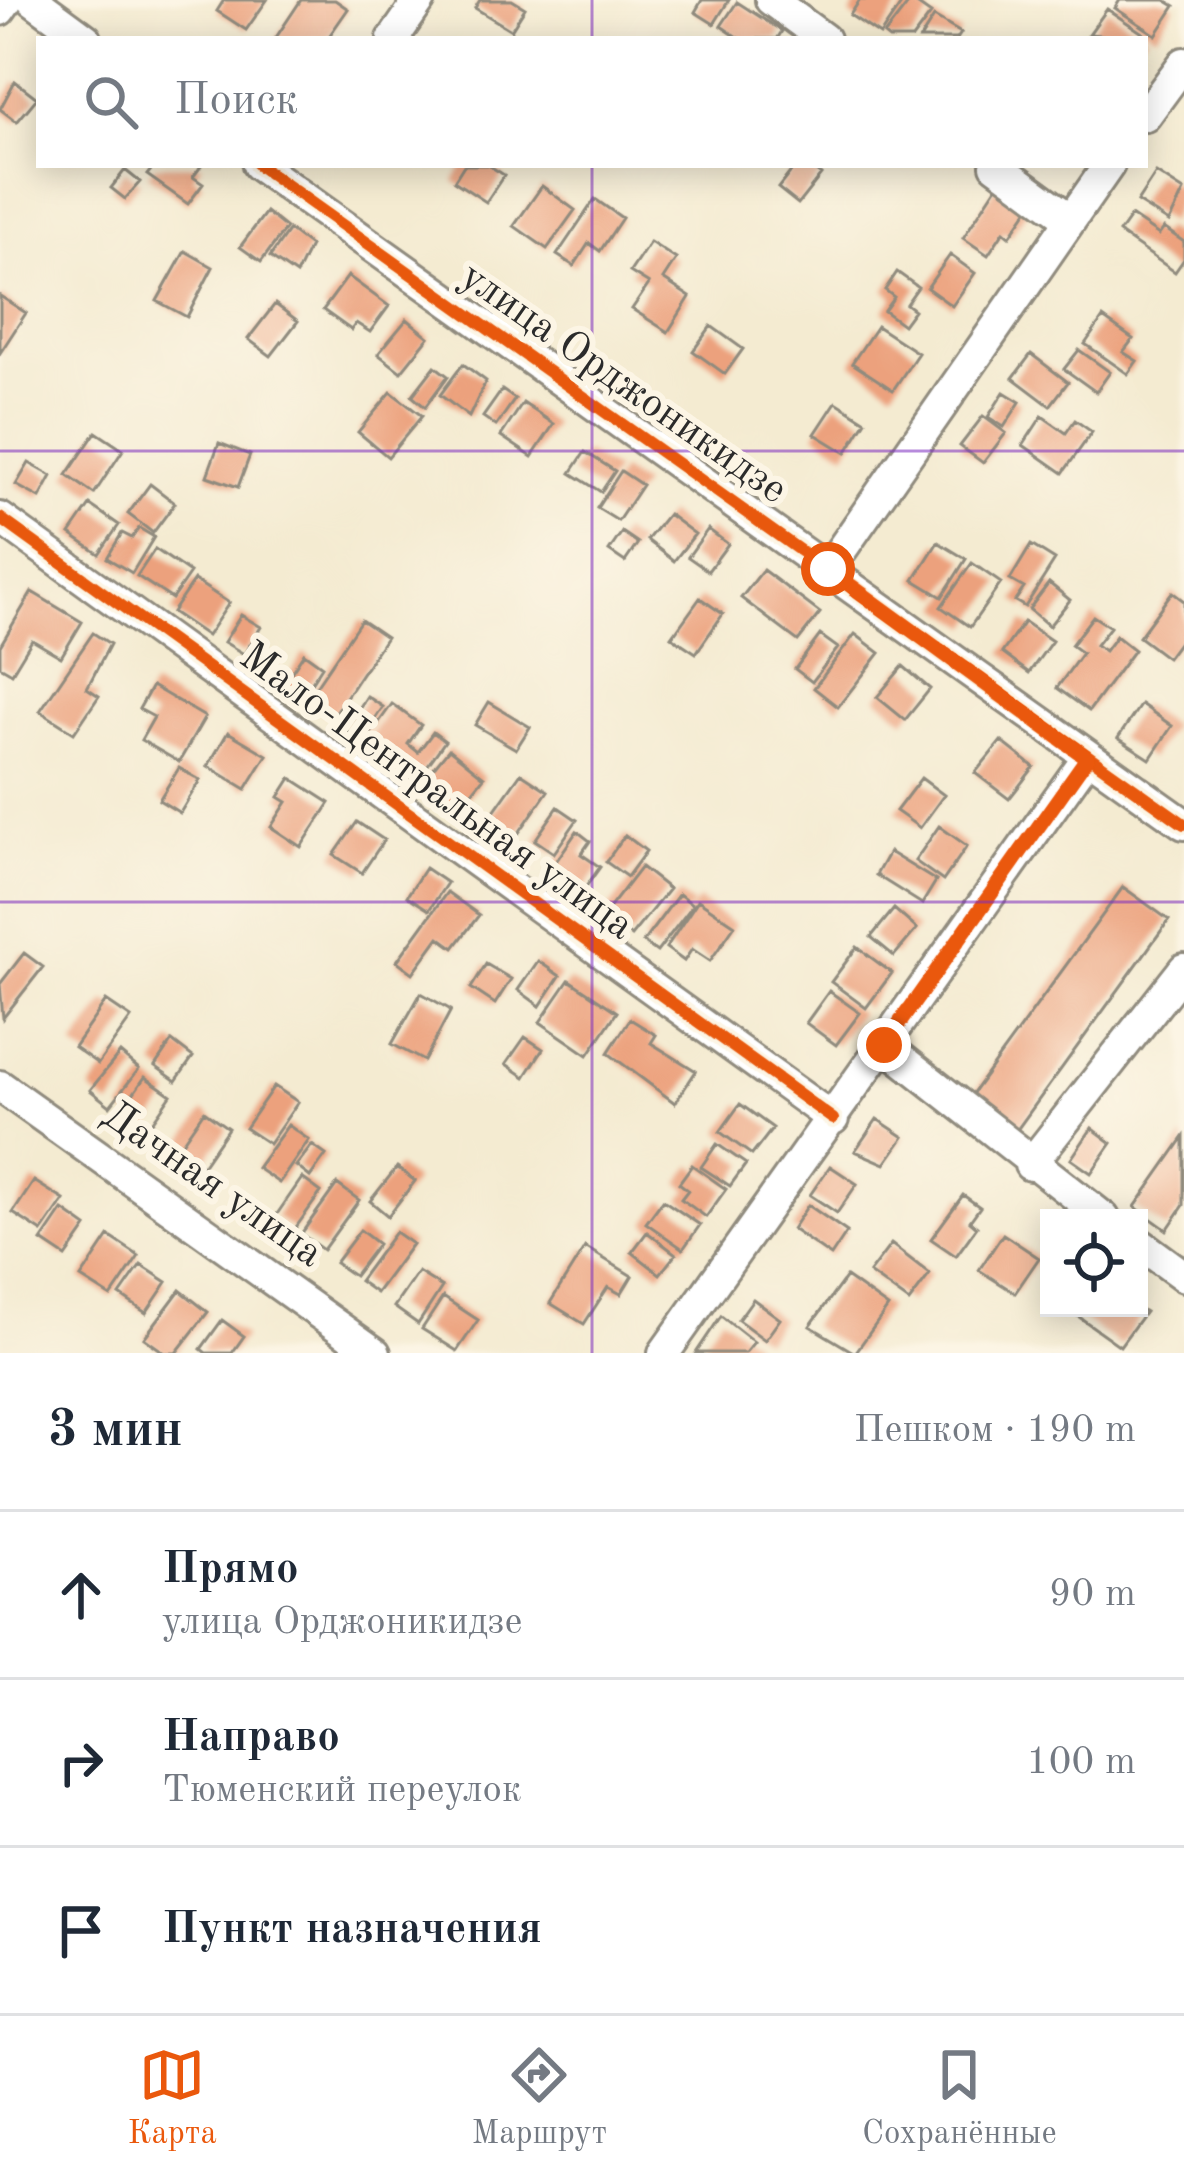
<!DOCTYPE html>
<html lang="ru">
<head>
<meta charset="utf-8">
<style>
  body { margin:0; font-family:"Old Standard TT",serif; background:#f6f6f7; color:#1f2937 }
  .controls { position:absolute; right:36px; bottom:36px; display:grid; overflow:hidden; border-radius:0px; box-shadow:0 6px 30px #0003 }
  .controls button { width:108px; height:108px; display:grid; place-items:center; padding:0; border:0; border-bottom:3px solid #e0e1e3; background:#fff; color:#1f2937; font:60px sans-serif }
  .stop { position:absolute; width:36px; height:36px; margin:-27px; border:9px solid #ea580c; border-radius:50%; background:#fff }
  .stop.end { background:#ea580c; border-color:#fff; box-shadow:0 3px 12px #0008 }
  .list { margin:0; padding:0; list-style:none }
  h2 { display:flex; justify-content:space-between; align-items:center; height:156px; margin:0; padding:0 48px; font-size:51px }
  h2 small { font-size:39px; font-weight:400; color:#747a83 }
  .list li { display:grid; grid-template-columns:78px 1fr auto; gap:36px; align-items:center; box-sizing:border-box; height:168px; padding:0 48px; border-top:3px solid #e0e1e3 }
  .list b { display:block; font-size:45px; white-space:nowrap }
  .list p { margin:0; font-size:39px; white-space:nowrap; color:#747a83 }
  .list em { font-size:39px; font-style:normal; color:#747a83 }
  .icon { flex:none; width:66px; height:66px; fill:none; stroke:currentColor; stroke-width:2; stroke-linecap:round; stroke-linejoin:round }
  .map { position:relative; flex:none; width:1184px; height:1353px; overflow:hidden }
  .search { position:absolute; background:#fff; box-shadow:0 6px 30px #0003; left:36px; right:36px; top:36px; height:132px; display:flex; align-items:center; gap:30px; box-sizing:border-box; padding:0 42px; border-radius:0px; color:#747a83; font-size:45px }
  .sheet { height:660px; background:#fff }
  nav { display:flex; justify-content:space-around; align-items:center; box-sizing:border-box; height:168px; border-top:3px solid #e0e1e3; background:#fff; font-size:33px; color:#747a83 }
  nav a { display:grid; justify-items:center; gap:6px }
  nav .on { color:#ea580c }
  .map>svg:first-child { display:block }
  .building { fill:#eca17d }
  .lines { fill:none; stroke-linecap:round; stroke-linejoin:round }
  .minor-casing { stroke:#908b7e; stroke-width:36 }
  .minor { stroke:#fff; stroke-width:30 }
  .cycleway-casing { stroke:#fcf5e5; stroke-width:20 }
  .cycleway { stroke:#e8590c; stroke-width:12 }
  .route { stroke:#ea580c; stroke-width:15 }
  .grid { fill:none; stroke:#7b2cbf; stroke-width:3; stroke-opacity:0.55 }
  .labels { text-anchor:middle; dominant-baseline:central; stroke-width:12; stroke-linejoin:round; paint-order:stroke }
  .street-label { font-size:42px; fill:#2b2b2b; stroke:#fcf5e5 }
</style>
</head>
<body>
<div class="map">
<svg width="1184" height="1353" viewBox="0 0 1184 1353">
  <rect width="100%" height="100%" fill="#fcf5e5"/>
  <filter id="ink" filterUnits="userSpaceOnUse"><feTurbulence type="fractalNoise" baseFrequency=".00833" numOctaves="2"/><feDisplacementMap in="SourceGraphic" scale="24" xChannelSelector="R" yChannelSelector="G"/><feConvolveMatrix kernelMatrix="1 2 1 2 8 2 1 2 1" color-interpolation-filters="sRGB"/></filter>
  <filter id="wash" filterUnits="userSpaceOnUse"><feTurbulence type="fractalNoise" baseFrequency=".004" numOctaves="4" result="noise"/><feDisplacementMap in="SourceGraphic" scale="48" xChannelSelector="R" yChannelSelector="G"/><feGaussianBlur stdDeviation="2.7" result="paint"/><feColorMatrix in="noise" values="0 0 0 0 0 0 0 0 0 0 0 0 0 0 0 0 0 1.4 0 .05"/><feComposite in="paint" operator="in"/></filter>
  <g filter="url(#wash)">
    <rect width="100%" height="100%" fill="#f4ebd1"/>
    <g id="blocks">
      <path class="building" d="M224,0H267L246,30L217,11Z
        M301,0H335L348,9L327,39H275Z
        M480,0H512L525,8L511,30L475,8Z
        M702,0H729L714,24L695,12Z
        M860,0H904L880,35L850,15Z
        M911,0L931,14L912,39H889L884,35Z
        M1120,0H1165L1175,6L1156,35L1115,8Z
        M737,2L782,31L777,39H740L721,26Z
        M1107,9L1147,36L1144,39L1089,34Z
        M934,17L961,33L957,39H920Z
        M15,81L37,98L17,122L0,109Z
        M155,165H202L193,177L203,184L188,204L147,175Z
        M464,165H488L504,175L486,202L454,181Z
        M796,165H809L821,175L798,204L778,188Z
        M125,170L140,182L125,199L111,188Z
        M1156,173L1184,191L1169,222L1137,202Z
        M999,183L1032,204L1010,236L1004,231L988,255L963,238Z
        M542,186L575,210L547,249L514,226Z
        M595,199L622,218L600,251L589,243L574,266L557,255Z
        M266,212L286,228L261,262L240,247Z
        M1131,216L1159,235L1164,228L1184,242V259L1175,272L1119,233Z
        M289,230L310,246L296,275L270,257Z
        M650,242L676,259L663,279L690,297L668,332L632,309L649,284L630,272Z
        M185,251L213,267L187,317L157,301Z
        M950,255L975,273L952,306L927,288Z
        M897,272L918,287L906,304L914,310L903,325L884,311L894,297L885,290Z
        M348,276L389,306L370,332L356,323L351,330L323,310Z
        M0,296L26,313L0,353Z
        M275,304L298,321L271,356L248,339Z
        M1103,318L1133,339L1123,352L1137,361L1128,374L1085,344Z
        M407,319L429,337L401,372L378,354Z
        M711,326L743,349L725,374L693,351Z
        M877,326L918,353L893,390L852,363Z
        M1079,350L1110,372L1096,392L1064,369Z
        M1031,354L1068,382L1050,406L1013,378Z
        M463,364L486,381L469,417L440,395Z
        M435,366L448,376L425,407L412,396Z
        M502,390L515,399L496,426L483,417Z
        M391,392L422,416L388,457L358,432Z
        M1004,392L1020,402L1004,427L988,417Z
        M836,402L866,421L846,453L815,434Z
        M523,403L554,424L532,457L501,436Z
        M983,416L1006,433L983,463L960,446Z
        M1042,416L1066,433L1075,420L1092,432L1063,473L1023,445Z
        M96,432L123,450L94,494L67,475Z
        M219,443L250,455L238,487L207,476Z
        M585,452L615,471L601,492L571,473Z
        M29,463L52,476L40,498L16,485Z
        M621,471L642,485L618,521L597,508Z
        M150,484L175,503L153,533L128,514Z
        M90,505L119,525L99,554L70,534Z
        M668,514L695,534L674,561L647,540Z
        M139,528L154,537L132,573L107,558L122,533L132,538Z
        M708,529L728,544L708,571L688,557Z
        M622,532L638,543L625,562L609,551Z
        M938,542L966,559L942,597L914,580Z
        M1031,545L1055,560L1025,607L1015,601L1024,588L1010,580Z
        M155,549L190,573L172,599L137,576Z
        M972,563L1001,583L970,627L941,607Z
        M763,570L820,613L798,641L741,598Z
        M194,580L229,603L207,636L172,612Z
        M1049,583L1070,600L1049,626L1029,609Z
        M32,592L82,622L61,657L32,640L12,673L0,666V646Z
        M1172,592L1184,601V635L1167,658L1139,637Z
        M700,598L723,614L696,653L672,637Z
        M241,615L261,627L244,654L224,642Z
        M1093,616L1110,627L1096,645L1105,651L1116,636L1134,650L1089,711L1057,688L1082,653L1071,645Z
        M361,620L386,637L332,718L306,701Z
        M1024,622L1052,641L1029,673L1002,653Z
        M93,633L110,644L87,688L99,696L74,733L40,711Z
        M855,634L880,653L838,707L814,688Z
        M820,635L838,648L812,682L795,669Z
        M304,653L322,666L302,697L283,685Z
        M903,666L930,689L905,720L877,697Z
        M152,686L205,717L179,762L141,740L154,717L139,709Z
        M367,696L383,707L361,740L345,730Z
        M489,702L530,727L516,749L475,725Z
        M392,704L421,725L408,744L418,752L433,732L445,741L415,783L362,746Z
        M1141,704L1172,726L1150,759L1118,738Z
        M228,732L267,755L246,789L208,766Z
        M1001,741L1034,767L1009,799L975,773Z
        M449,749L484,777L457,811L422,782Z
        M179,768L200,780L180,813L159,800Z
        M521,773L548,791L509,847L482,828Z
        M291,778L330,803L301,847L271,827L287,802L279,797Z
        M921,778L944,795L920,828L896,811Z
        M558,807L577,820L554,853L535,840Z
        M357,822L384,840L362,873L334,855Z
        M939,826L967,846L943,881L915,861Z
        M577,831L590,841L581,854L600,867L580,895L548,873Z
        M625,835L646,851L627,877L606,862Z
        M889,852L936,881L922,904L876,875Z
        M641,867L669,889L631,936L604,915Z
        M425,868L447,883L429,910L407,896Z
        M1123,887L1169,920L1014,1134L967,1101Z
        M447,892L479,915L454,948L439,937L413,973L397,961Z
        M679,894L693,905L657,952L643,942Z
        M698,900L735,925L710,961L692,949L684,961L666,948Z
        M894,909L917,929L894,956L871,937Z
        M857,947L892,973L866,1008L831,982Z
        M24,953L43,967L3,1018L0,984Z
        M538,961L560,976L540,1006L518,990Z
        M486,964L511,979L495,1004L471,988Z
        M569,980L617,1012L588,1055L540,1022Z
        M829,991L860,1013L836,1045L806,1023Z
        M421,993L451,1010L424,1061L392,1044Z
        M106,1001L131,1018L98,1064L74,1047Z
        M630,1019L656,1035L651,1043L696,1071L675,1103L608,1053Z
        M525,1037L543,1049L525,1077L506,1064Z
        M172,1041L193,1057L176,1081L155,1066Z
        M120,1053L139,1069L110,1106L90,1090Z
        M145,1077L171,1095L148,1128L122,1110Z
        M274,1086L298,1102L269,1144L245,1128Z
        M740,1104L773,1128L752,1155L720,1132Z
        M204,1111L228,1128L202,1166L177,1150Z
        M877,1119L904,1137L885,1164L855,1151Z
        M288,1125L309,1140L279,1183L257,1168Z
        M1092,1128L1112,1143L1091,1173L1071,1159Z
        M1184,1137V1205L1167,1230L1135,1207Z
        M717,1144L746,1164L730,1186L701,1167Z
        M312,1145L326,1155L310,1177L296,1166Z
        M692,1165L726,1189L706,1217L681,1199L688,1190L679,1183Z
        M830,1166L857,1184L837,1213L810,1195Z
        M397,1167L415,1181L388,1216L370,1201Z
        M302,1178L321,1192L294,1230L275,1217Z
        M34,1181L64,1200L42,1232L13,1213Z
        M337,1184L359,1200L323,1250L301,1234Z
        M963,1195L980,1207L970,1221L977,1227L956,1256L931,1239Z
        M663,1200L700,1225L683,1249L646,1223Z
        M808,1205L847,1232L831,1256L792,1229Z
        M63,1210L87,1227L66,1257L42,1241Z
        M360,1230L378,1244L354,1276L335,1263Z
        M395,1232L412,1244L376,1293L359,1281Z
        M647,1232L676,1254L660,1274L632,1252Z
        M1003,1234L1039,1258L1015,1293L979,1270Z
        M109,1236L139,1256L111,1297L81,1278Z
        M891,1244L930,1274L909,1302L869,1273Z
        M585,1247L632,1276L621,1294L608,1287L584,1324L550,1303Z
        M141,1265L167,1282L146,1313L120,1295Z
        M418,1272L442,1287L418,1324L394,1307Z
        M846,1277L888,1307L855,1353L810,1326Z
        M180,1290L208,1312L176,1353H165L144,1338Z
        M443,1297L478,1320L457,1351L422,1329Z
        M753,1299L780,1319L765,1340L738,1320Z
        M1079,1308H1139L1145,1312L1120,1346L1075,1314Z
        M721,1316L754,1342L745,1353H696Z
        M222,1320L244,1336L232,1353H206L201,1349Z"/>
    </g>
  </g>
  <g filter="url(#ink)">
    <use href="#blocks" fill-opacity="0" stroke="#908b7e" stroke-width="3"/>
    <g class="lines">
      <g class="minor-casing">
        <path id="minor" d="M33,0L86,39
          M771,0L824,39
          M0,10L7,0
          M393,39L420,0
          M1145,116L1184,63
          M258,165L1184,824
          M996,165L1070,219
          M0,518L833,1119
          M828,569L1109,165
          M884,1045L1104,1218
          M0,1086L375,1353
          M1030,1165L1184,969
          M1139,1243L1184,1276
          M664,1353L1087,758"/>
      </g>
      <use href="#minor" class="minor"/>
      <g class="cycleway-casing">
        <path id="cycleway" d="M258,165L1184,824
          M0,518L833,1119"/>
      </g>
      <use href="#cycleway" class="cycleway"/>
    </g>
  </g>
  <g class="lines" filter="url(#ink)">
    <path class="route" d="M828,569L1087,758L884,1045"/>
  </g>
  <path class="grid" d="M592,0V39M592,165V1353M0,451H1184M0,902H1184"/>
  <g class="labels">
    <g class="street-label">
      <text transform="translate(623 384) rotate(35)">улица Орджоникидзе</text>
      <text transform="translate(436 792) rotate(36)">Мало-Центральная улица</text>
      <text transform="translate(212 1185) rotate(35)">Дачная улица</text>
    </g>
  </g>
</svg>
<div class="controls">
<button><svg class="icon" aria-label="locate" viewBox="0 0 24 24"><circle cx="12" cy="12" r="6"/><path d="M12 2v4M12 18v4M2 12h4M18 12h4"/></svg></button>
</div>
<div class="stop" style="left:828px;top:569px"></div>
<div class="stop end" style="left:884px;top:1045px"></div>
<div class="search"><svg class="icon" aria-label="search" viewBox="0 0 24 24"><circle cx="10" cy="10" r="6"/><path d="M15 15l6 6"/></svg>Поиск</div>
</div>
<section class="sheet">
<h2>3 мин<small>Пешком · 190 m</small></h2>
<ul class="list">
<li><svg class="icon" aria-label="ahead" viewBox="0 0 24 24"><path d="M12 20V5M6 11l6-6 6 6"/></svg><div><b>Прямо</b><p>улица Орджоникидзе</p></div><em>90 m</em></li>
<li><svg class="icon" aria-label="right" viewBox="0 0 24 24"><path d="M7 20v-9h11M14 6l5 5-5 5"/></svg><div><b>Направо</b><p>Тюменский переулок</p></div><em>100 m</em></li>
<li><svg class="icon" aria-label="arrive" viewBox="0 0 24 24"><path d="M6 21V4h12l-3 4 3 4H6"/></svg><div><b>Пункт назначения</b></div></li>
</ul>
</section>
<nav>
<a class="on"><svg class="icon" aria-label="map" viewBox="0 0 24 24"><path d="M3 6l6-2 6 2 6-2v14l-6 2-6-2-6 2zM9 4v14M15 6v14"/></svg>Карта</a>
<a><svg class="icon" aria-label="directions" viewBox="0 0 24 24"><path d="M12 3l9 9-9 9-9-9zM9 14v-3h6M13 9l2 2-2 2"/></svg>Маршрут</a>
<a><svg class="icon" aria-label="saved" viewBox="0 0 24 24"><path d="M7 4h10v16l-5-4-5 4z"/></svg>Сохранённые</a>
</nav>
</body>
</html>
